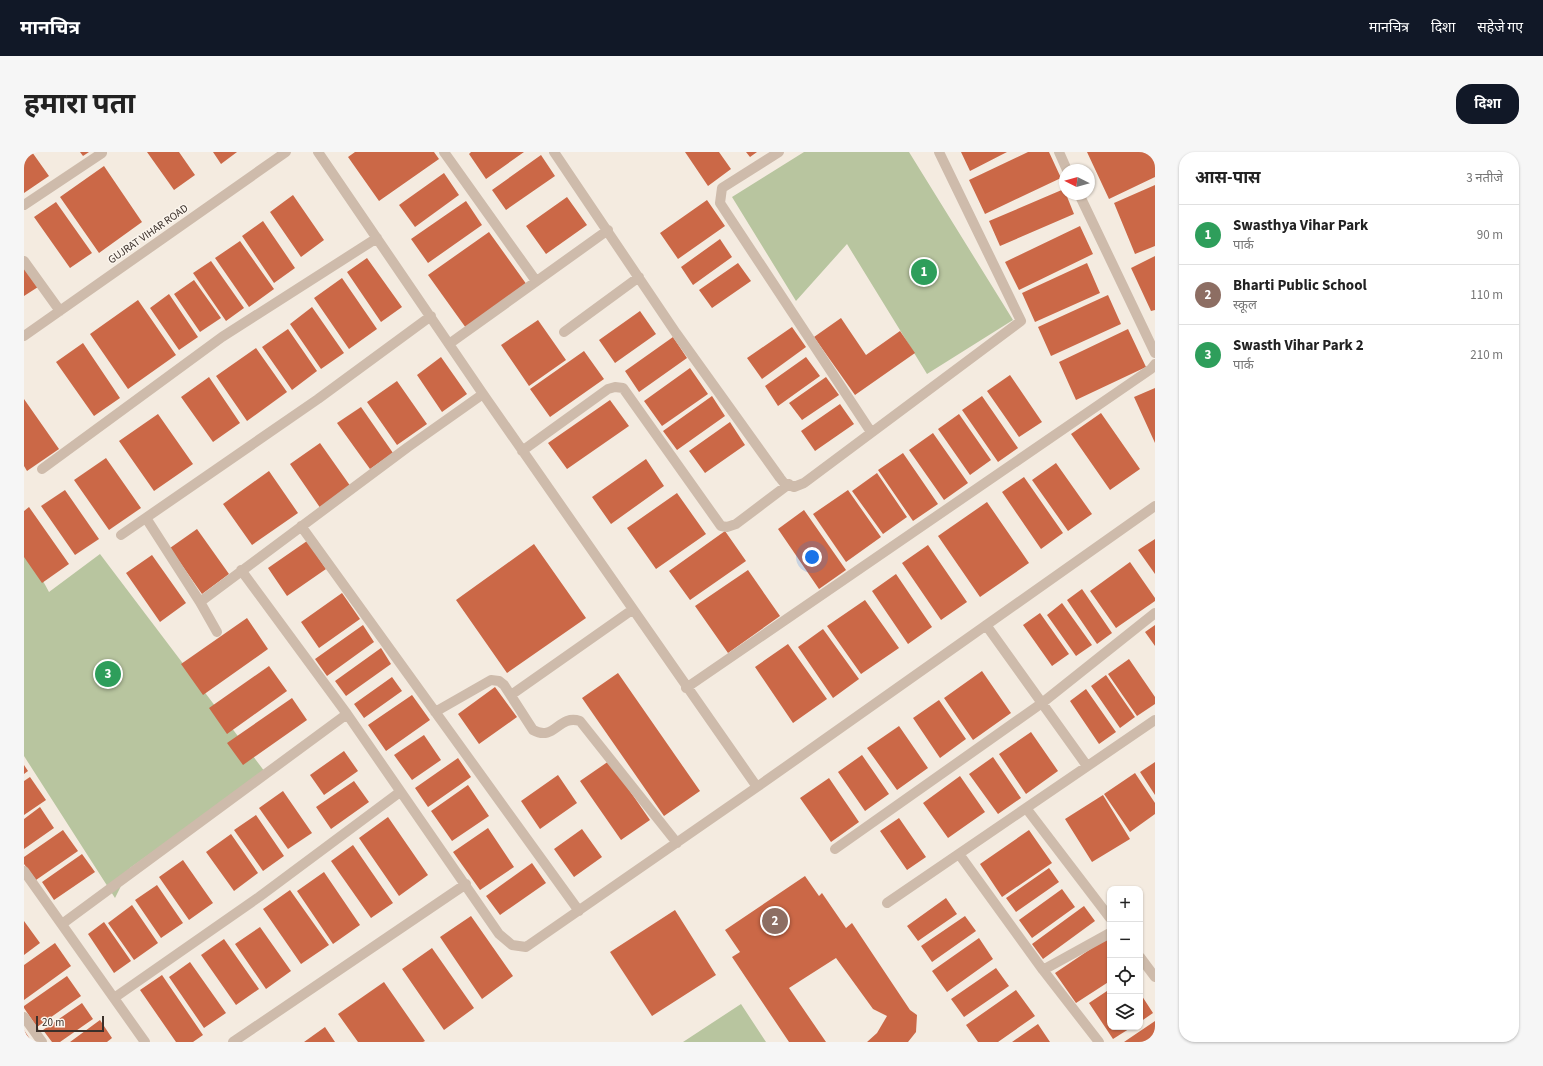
<!DOCTYPE html>
<html lang="hi">
<head>
<meta charset="utf-8">
<style>
  body { margin:0; font-family:"Source Sans 3","Noto Sans Devanagari",sans-serif; background:#f6f6f6; color:#222 }
  .controls { position:absolute; right:12px; bottom:12px; display:grid; overflow:hidden; border-radius:8px; box-shadow:0 1px 3px #0004 }
  .controls button { width:36px; height:36px; display:grid; place-items:center; padding:0; border:0; border-bottom:1px solid #e0e0e0; background:#fff; color:#222; font:20px sans-serif }
  .compass { position:absolute; left:1035px; top:12px; width:36px; height:36px; border-radius:50%; background:#fff; box-shadow:0 1px 3px #0004; rotate:276deg }
  .scale { position:absolute; left:12px; bottom:10px; width:68px; box-sizing:border-box; padding-left:4px; border:2px solid #3b302a; border-top:0; font-size:11px; line-height:14px; white-space:nowrap; color:#3b302a; -webkit-text-stroke:3px #fbf5ed; paint-order:stroke }
  .you { position:absolute; left:788px; top:405px; width:14px; height:14px; margin:-10px; border:3px solid #fff; border-radius:50%; background:#1a73e8; box-shadow:0 0 0 6px #1a73e833 }
  .badge { display:grid; place-items:center; width:26px; height:26px; border-radius:50%; background:#111827; color:#fff; font-size:13px; font-weight:700 }
  .pin { position:absolute; translate:-50% -50%; border:2px solid #fff; box-shadow:0 1px 4px #0006 }
  .list { margin:0; padding:0; list-style:none }
  h2 { display:flex; justify-content:space-between; align-items:center; height:52px; margin:0; padding:0 16px; font-size:17px }
  h2 small { font-size:13px; font-weight:400; color:#767676 }
  .list li { display:grid; grid-template-columns:26px 1fr auto; gap:12px; align-items:center; box-sizing:border-box; height:60px; padding:0 16px; border-top:1px solid #e0e0e0 }
  .list b { display:block; font-size:15px; white-space:nowrap }
  .list p { margin:0; font-size:13px; white-space:nowrap; color:#767676 }
  .list em { font-size:13px; font-style:normal; color:#767676 }
  .icon { flex:none; width:22px; height:22px; fill:none; stroke:currentColor; stroke-width:2; stroke-linecap:round; stroke-linejoin:round }
  .map { position:relative; flex:none; width:1131px; height:890px; overflow:hidden; border-radius:16px }
  header { display:flex; align-items:center; gap:24px; box-sizing:border-box; height:56px; padding:0 20px; background:#111827; color:#fff }
  header strong { font-size:19px }
  nav { display:flex; gap:22px; margin-inline-start:auto; font-size:14px }
  .intro { display:flex; align-items:center; justify-content:space-between; box-sizing:border-box; height:96px; padding:0 24px }
  h1 { margin:0; font-size:28px }
  .button { padding:10px 18px; border-radius:16px; background:#111827; color:#fff; font-size:14px; font-weight:700 }
  main { display:flex; gap:24px; padding:0 24px }
  aside { flex:1; background:#fff; border-radius:16px; box-shadow:0 1px 3px #0004 }
  .map>svg:first-child { display:block }
  .green { fill:#b8c59f }
  .building { fill:#cb6847 }
  .lines { fill:none; stroke-linecap:round; stroke-linejoin:round }
  .street { stroke:#cebbab; stroke-width:10 }
  .labels { text-anchor:middle; dominant-baseline:central; stroke-width:3; stroke-linejoin:round; paint-order:stroke }
  .street-label { font-size:11px; fill:#3b302a; stroke:#fbf5ed }
</style>
</head>
<body>
<header>
<strong>मानचित्र</strong>
<nav><a>मानचित्र</a><a>दिशा</a><a>सहेजे गए</a></nav>
</header>
<div class="intro"><h1>हमारा पता</h1><a class="button">दिशा</a></div>
<main>
<div class="map">
<svg width="1131" height="890" viewBox="0 0 1131 890">
  <rect width="100%" height="100%" fill="#f4ebe0"/>
  <path class="green" d="M780,0H885L989,168L903,222L823,92L772,149L708,45Z
    M0,394L25,440L76,402L241,620L106,716L91,746L0,604Z
    M717,852L742,890H659Z"/>
  <path class="building" d="M0,0H8L25,24L0,41Z
    M56,0H65L59,4Z
    M123,0H155L171,23L150,38Z
    M189,0H213L197,12Z
    M331,0H410L415,7L355,49L324,5Z
    M447,0H500L462,27L445,2Z
    M661,0H695L707,17L684,34Z
    M722,0H733L726,5Z
    M937,0H983L946,19Z
    M1004,0H1025L1037,26L961,62L945,28Z
    M1063,0H1131V25L1085,47Z
    M517,3L531,24L482,58L468,38Z
    M80,14L118,70L75,101L36,45Z
    M420,21L435,43L391,75L375,53Z
    M1131,33V94L1111,102L1090,51Z
    M1040,37L1050,62L976,94L965,69Z
    M269,43L300,88L277,105L246,60Z
    M543,45L563,73L522,102L502,74Z
    M683,48L701,74L654,107L636,81Z
    M442,49L458,73L404,111L387,87Z
    M32,50L68,101L46,116L10,65Z
    M239,69L271,116L250,131L218,84Z
    M1056,74L1069,102L995,138L981,110Z
    M465,80L503,133L442,176L404,123Z
    M696,87L708,105L669,133L657,115Z
    M216,89L250,137L225,155L191,106Z
    M1131,104V158L1127,159L1107,116Z
    M343,106L378,155L357,170L323,120Z
    M187,109L220,156L202,169L169,121Z
    M714,111L727,129L688,156L675,138Z
    M1063,111L1076,141L1011,170L998,141Z
    M0,115L14,135L0,144Z
    M318,126L353,177L325,197L290,146Z
    M170,128L197,166L176,180L150,142Z
    M145,142L174,185L155,198L126,156Z
    M1084,143L1097,172L1027,204L1014,175Z
    M114,148L152,203L104,237L66,182Z
    M288,155L320,201L297,217L266,172Z
    M616,159L632,182L591,211L575,188Z
    M817,166L842,203L876,179L891,201L831,243L790,185Z
    M514,168L542,208L505,234L477,193Z
    M768,175L782,195L738,227L723,206Z
    M264,177L293,219L268,238L238,195Z
    M1104,177L1122,215L1052,248L1035,210Z
    M649,185L663,206L615,240L601,219Z
    M59,191L96,246L70,264L32,210Z
    M232,196L263,240L223,269L192,224Z
    M560,199L580,227L526,265L506,237Z
    M417,205L443,242L418,260L393,223Z
    M782,205L796,224L754,254L741,234Z
    M666,216L684,242L638,274L620,249Z
    M986,223L1018,270L995,285L963,239Z
    M185,225L216,271L189,290L157,245Z
    M802,225L815,243L778,268L765,251Z
    M373,229L403,272L373,293L343,250Z
    M1131,236V291L1110,245Z
    M688,244L701,264L653,298L639,279Z
    M958,244L994,296L974,310L938,258Z
    M0,247L35,297L3,319L0,314Z
    M586,248L605,274L543,317L524,291Z
    M816,252L830,272L791,299L777,279Z
    M337,255L369,301L346,317L313,271Z
    M1077,261L1116,317L1086,338L1047,282Z
    M134,262L169,312L130,339L95,289Z
    M935,262L967,308L946,323L914,277Z
    M706,270L721,293L681,321L665,299Z
    M909,281L944,331L920,348L885,298Z
    M296,291L327,335L297,357L266,312Z
    M879,301L914,352L889,369L854,318Z
    M82,306L117,356L85,378L50,328Z
    M622,307L640,334L587,372L568,345Z
    M1032,311L1068,362L1044,379L1008,328Z
    M245,319L274,361L228,393L199,352Z
    M853,321L883,365L859,382L828,339Z
    M1000,325L1039,381L1017,397L978,340Z
    M41,338L75,387L51,403L17,354Z
    M824,338L857,385L822,410L789,362Z
    M653,341L682,382L632,417L603,376Z
    M963,350L1005,411L956,445L914,384Z
    M5,355L45,412L18,431L0,405V359Z
    M780,358L822,418L795,437L754,377Z
    M173,377L205,422L178,442L146,396Z
    M701,379L722,409L666,448L645,419Z
    M1131,387V422L1114,398Z
    M283,389L302,417L263,444L244,416Z
    M510,392L562,466L483,521L432,448Z
    M904,393L943,450L917,468L878,411Z
    M128,403L162,451L136,470L102,421Z
    M1106,410L1131,446V449L1092,476L1066,439Z
    M724,418L756,464L704,501L671,454Z
    M872,422L908,475L884,492L848,439Z
    M1058,437L1088,481L1073,492L1043,448Z
    M318,441L336,467L295,496L277,470Z
    M841,448L875,496L837,522L803,474Z
    M1038,451L1068,493L1052,504L1023,463Z
    M1016,461L1045,502L1028,514L999,473Z
    M223,466L244,497L179,543L157,512Z
    M339,473L350,490L303,524L291,507Z
    M1131,473V494L1121,480Z
    M799,477L835,527L809,546L774,495Z
    M764,492L803,547L769,571L731,515Z
    M357,496L367,512L322,544L311,529Z
    M1105,507L1131,545V552L1113,564L1084,522Z
    M245,514L263,539L203,582L185,556Z
    M958,519L987,561L949,588L920,546Z
    M594,521L676,639L640,664L558,546Z
    M1082,523L1111,565L1096,576L1067,534Z
    M368,525L378,539L340,566L330,552Z
    M471,535L493,565L455,592L434,562Z
    M1062,537L1092,580L1075,592L1046,549Z
    M388,543L406,568L362,599L344,573Z
    M268,546L283,568L219,613L203,591Z
    M915,548L942,587L916,606L889,566Z
    M875,574L904,616L873,638L843,596Z
    M1007,580L1034,619L1002,642L975,602Z
    M400,583L417,608L388,628L370,603Z
    M320,599L334,619L300,643L286,623Z
    M838,603L865,642L841,659L814,620Z
    M969,605L997,646L974,662L945,622Z
    M434,606L447,625L404,655L391,636Z
    M585,609L626,668L597,688L556,629Z
    M1131,610V643L1116,620Z
    M0,613L4,619L0,622Z
    M1111,621L1131,651V662L1106,680L1080,642Z
    M534,623L553,651L516,677L497,649Z
    M936,624L961,660L924,686L899,651Z
    M6,625L22,648L0,663V629Z
    M805,626L835,670L807,690L776,646Z
    M330,629L345,650L307,677L292,655Z
    M444,633L465,664L428,689L407,659Z
    M259,639L288,681L264,697L235,656Z
    M1079,643L1106,687L1068,710L1041,667Z
    M16,655L30,676L0,697V667Z
    M232,663L260,704L239,719L210,678Z
    M364,665L404,723L375,744L335,686Z
    M875,666L902,705L883,718L856,679Z
    M464,676L490,715L456,738L429,700Z
    M558,677L578,705L550,725L530,697Z
    M39,678L54,699L12,728L0,712V705Z
    M1005,678L1028,711L978,745L956,712Z
    M207,682L234,721L210,739L182,700Z
    M329,693L369,751L347,766L307,709Z
    M58,702L71,720L30,748L18,730Z
    M159,708L189,751L165,768L135,725Z
    M508,711L522,731L476,763L462,744Z
    M1025,716L1035,730L992,760L982,746Z
    M300,720L336,773L309,792L273,739Z
    M781,724L795,744L798,741L822,776L828,771L886,858L893,863L892,880L884,890H843L853,881L863,864L849,857L812,806L765,836L802,890H765L708,805L716,800L701,778Z
    M133,733L159,771L137,786L111,748Z
    M1038,737L1051,755L1008,786L995,768Z
    M266,738L305,793L277,812L239,757Z
    M922,746L933,762L894,789L883,774Z
    M108,753L134,791L110,808L84,771Z
    M1060,754L1071,769L1019,807L1008,792Z
    M651,758L692,823L628,864L586,800Z
    M447,764L489,824L458,847L416,785Z
    M941,764L952,779L908,810L897,794Z
    M0,769L16,791L0,803Z
    M80,770L107,809L90,821L64,782Z
    M236,775L267,819L242,837L211,792Z
    M1086,784V829L1052,851L1031,821Z
    M955,786L969,807L923,840L908,819Z
    M200,787L235,837L212,853L177,803Z
    M31,791L47,814L0,848V813Z
    M408,796L450,856L420,878L378,817Z
    M166,810L202,861L180,876L145,825Z
    M972,816L985,834L940,865L927,847Z
    M138,823L179,883L169,890H152L116,838Z
    M43,824L57,844L13,875L0,856V854Z
    M360,830L401,889L399,890H334L314,862Z
    M1086,837V875H1108L1089,887L1065,851Z
    M992,838L1011,864L974,890H954L942,873Z
    M1116,841L1129,861L1116,870Z
    M58,851L69,867L36,890H28L19,878Z
    M76,868L88,886L83,890H46Z
    M1131,869V890H1100Z
    M1014,872L1026,890H988Z
    M301,875L311,890H280Z
    M0,878L8,890H0Z"/>
  <g class="lines">
    <path class="street" d="M294,0L459,242L733,635
      M420,0L512,129
      M530,0L652,181L756,326L760,331L770,335L780,331L997,169L915,0
      M755,0L698,36L696,51L847,280
      M1035,0L1043,18
      M1055,42L1131,201
      M0,53L78,1
      M0,109L36,159
      M540,180L615,125
      M0,184L262,0
      M425,192L584,78
      M498,299L584,237L591,235L599,236L697,374L703,375L712,372L765,332
      M18,317L198,185L353,86
      M122,366L176,450L193,480
      M277,374L555,759
      M97,383L294,247L407,164
      M217,418L323,562L475,782L488,793L502,795L733,635L1131,354
      M176,450L384,295L459,242
      M962,473L1063,614
      M662,536L1127,217L1131,212
      M487,543L608,458
      M411,560L467,528L475,529L480,533L509,578C531,590 534,562 556,569L653,691
      M1002,656L1086,766
      M811,697L1018,551L1131,461
      M935,702L1019,818L1075,890
      M0,719L121,890
      M863,751L1131,568
      M38,772L323,562
      M1116,805L1131,825
      M1019,818L1086,781
      M90,846L235,745L376,640
      M0,865L18,890
      M209,890L442,732"/>
  </g>
  <g class="labels">
    <g class="street-label">
      <text transform="translate(124 82) rotate(-35)">GUJRAT VIHAR ROAD</text>
    </g>
  </g>
</svg>
<div class="controls">
<button>+</button>
<button>−</button>
<button><svg class="icon" aria-label="locate" viewBox="0 0 24 24"><circle cx="12" cy="12" r="6"/><path d="M12 2v4M12 18v4M2 12h4M18 12h4"/></svg></button>
<button><svg class="icon" aria-label="layers" viewBox="0 0 24 24"><path d="M12 4l9 5-9 5-9-5zM3 14l9 5 9-5"/></svg></button>
</div>
<svg class="compass" viewBox="-18 -18 36 36"><path d="M0-13l5 13h-10z" fill="#e53935"/><path d="M0 13l5-13h-10z" fill="#767676"/></svg>
<div class="scale">20 m</div>
<div class="you"></div>
<div class="pin badge" style="left:900px;top:120px;background:#2e9e5b">1</div>
<div class="pin badge" style="left:751px;top:769px;background:#8d6e63">2</div>
<div class="pin badge" style="left:84px;top:522px;background:#2e9e5b">3</div>
</div>
<aside>
<h2>आस-पास<small>3 नतीजे</small></h2>
<ul class="list">
<li><span class="badge" style="background:#2e9e5b">1</span><div><b>Swasthya Vihar Park</b><p>पार्क</p></div><em>90 m</em></li>
<li><span class="badge" style="background:#8d6e63">2</span><div><b>Bharti Public School</b><p>स्कूल</p></div><em>110 m</em></li>
<li><span class="badge" style="background:#2e9e5b">3</span><div><b>Swasth Vihar Park 2</b><p>पार्क</p></div><em>210 m</em></li>
</ul>
</aside>
</main>
</body>
</html>
